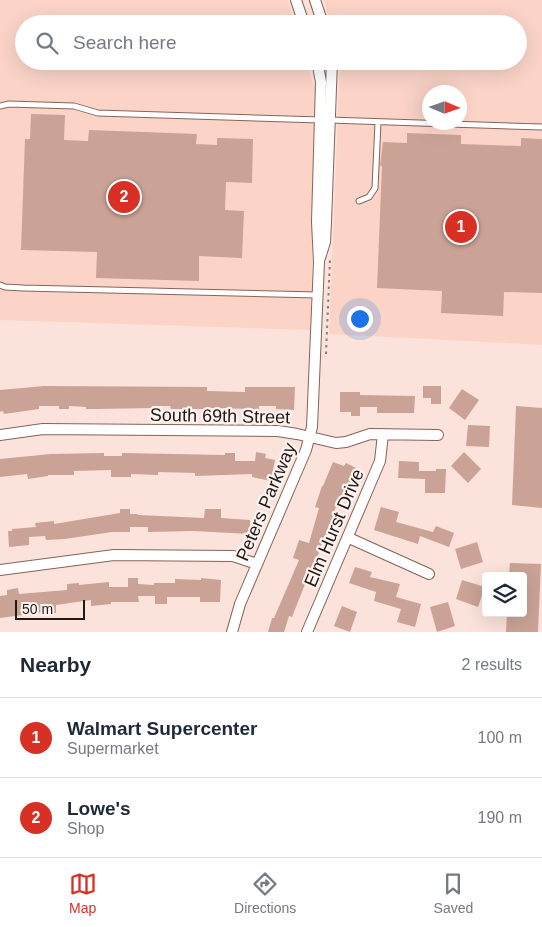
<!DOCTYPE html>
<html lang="en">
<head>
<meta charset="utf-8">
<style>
  body { margin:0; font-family:Helvetica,sans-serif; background:#f2f2f3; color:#1f2937 }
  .controls { position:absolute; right:15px; bottom:15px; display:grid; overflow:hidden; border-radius:5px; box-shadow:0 5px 20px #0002 }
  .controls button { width:45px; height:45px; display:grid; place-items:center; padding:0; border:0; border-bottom:1px solid #e0e1e3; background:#fff; color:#1f2937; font:25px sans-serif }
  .compass { position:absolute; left:422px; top:85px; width:45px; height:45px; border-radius:50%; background:#fff; box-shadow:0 5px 20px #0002; rotate:92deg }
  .scale { position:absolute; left:15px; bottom:12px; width:70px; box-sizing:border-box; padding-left:5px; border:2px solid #251713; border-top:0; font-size:14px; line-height:18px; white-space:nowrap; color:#251713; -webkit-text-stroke:4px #fcf4f1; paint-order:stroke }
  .you { position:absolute; left:359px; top:318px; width:18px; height:18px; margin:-12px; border:4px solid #fff; border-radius:50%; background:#1a73e8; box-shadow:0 0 0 8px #1a73e833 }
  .badge { display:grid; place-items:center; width:32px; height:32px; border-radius:50%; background:#d93025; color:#fff; font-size:16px; font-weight:700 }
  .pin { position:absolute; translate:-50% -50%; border:2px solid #fff; box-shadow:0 1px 5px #0006 }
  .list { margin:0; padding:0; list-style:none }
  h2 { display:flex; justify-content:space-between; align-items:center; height:65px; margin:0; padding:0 20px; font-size:21px }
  h2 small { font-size:16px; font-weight:400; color:#747a83 }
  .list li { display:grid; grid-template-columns:32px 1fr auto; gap:15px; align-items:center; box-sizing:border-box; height:80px; padding:0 20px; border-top:1px solid #e0e1e3 }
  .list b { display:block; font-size:19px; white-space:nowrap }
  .list p { margin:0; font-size:16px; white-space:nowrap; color:#747a83 }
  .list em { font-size:16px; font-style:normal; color:#747a83 }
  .icon { flex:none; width:28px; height:28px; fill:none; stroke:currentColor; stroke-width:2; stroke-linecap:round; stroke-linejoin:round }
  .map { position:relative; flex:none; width:542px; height:632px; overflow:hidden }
  .search { position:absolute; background:#fff; box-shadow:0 5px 20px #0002; left:15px; right:15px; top:15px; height:55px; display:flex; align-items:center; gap:12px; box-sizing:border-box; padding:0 18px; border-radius:28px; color:#747a83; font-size:19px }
  .sheet { height:225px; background:#fff }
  nav { display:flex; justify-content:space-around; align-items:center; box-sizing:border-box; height:70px; border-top:1px solid #e0e1e3; background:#fff; font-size:14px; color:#747a83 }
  nav a { display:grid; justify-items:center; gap:2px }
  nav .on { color:#d93025 }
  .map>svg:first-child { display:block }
  .built { fill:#fbd4c7; fill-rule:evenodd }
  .building { fill:#caa396 }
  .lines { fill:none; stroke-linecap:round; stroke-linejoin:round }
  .service-casing { stroke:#866358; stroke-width:7 }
  .minor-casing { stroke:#866358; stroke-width:12 }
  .path { stroke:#907d77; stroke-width:2; stroke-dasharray:2.5 4; stroke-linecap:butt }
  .service { stroke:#fff; stroke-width:5 }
  .minor { stroke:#fff; stroke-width:10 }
  .labels { text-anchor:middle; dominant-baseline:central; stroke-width:4.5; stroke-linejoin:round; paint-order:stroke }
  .street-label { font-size:18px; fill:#251713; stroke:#fcf4f1 }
</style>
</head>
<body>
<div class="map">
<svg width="542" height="632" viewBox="0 0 542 632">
  <rect width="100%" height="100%" fill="#fbe2da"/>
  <path class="built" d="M0,0H288L295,24H24V61H306L315,90L311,330L0,320Z
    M324,0H542V345L329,334L340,61H518V24H330ZM430,92H460V122H430Z"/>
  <path class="building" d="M31,114L65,115L64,140L88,141L89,130L197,134L196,144L217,145V138L253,139L252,183L226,182L225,210L244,211L242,258L199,256V281L96,278L97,252L21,250L25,139H30Z
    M407,133L461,135V144L521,146V138L542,139V293L504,292L503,316L441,313L442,291L377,288L382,166H380L383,142L407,143Z
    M44,386L207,387V391L245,392V387H295L294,410L276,409V406H259V409L207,408V409H171L170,406H152V408L96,409H86V407L69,406V409H59V406H39V409L4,414L3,411L0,412V390Z
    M423,386H441V404H431V398H423Z
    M462,389L479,400L465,420L449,408Z
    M340,392H360V395L415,396L414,413H377V407H360V416H351V412H340Z
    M516,406L542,408V508L512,505Z
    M468,425L490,426L489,447L466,446Z
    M256,452L266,454L265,458L275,460L271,481L252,477V474L195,476V473L158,472V475L131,474V477H111V470L74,471V475H48V476L28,479L27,474L0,477V459L51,454L104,453V456H122V453L225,455V453H235V461H255Z
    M464,452L481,469L468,483L451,466Z
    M399,461L419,462V471H436V469H446L445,493H425V479L398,478Z
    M333,462L344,466L346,463L356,468L347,488L346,487L340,504L337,503L326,540L323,539L315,565L313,564L292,617L289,616L284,632H268L272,618H274L299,560L293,558L299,540L309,543L319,508L315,507L322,486H323Z
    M381,507L399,512L396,522L433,532L436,526L454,533L449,547L420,536L418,544L374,530Z
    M120,509H130V514H138V515L204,518L205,509H221V518L250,520V534L193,531L148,532V527H130V532H112L65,539L46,540L45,536L29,537V545L9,547L8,531H12V529L36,527L35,523L54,521V524L120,513Z
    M477,542L483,562L461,569L455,549Z
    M510,563L541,564L538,632H506L507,613H523V576H509Z
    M355,567L372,572L370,577L400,584L396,597L421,604L415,627L397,622L401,609L374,601L376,592L349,583Z
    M128,578H138V584L154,585V583H175V579L201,580V578L221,580L220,602H200V597H167V604H155V596H138L139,602H111V604L91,606V600L56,605V613L45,614V612L0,618V596L7,595V590L18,588L19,594L67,590V584L79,583V585L109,582V587H128Z
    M462,580L485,587L478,607L456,599Z
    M448,602L455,626L437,632L430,607Z
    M342,606L357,612L350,632L334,626Z"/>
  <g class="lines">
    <g class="service-casing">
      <path id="service" d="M0,106L9,104L74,106L98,113L321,120
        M329,120L542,127
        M359,201L369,197L375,188L378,122
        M0,285L5,287L23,288L318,295"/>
    </g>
    <g class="minor-casing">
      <path id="minor" d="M296,0L304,24
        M315,0L323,24
        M320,258L325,242L326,222L332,61
        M0,435L43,429L278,431L297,434L336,443L346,442L370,434L438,435
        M349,538L429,574
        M0,570L114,555L233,556L257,564
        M232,632L240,604L306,450L312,427L319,262L317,222L321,82L317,61
        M307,632L380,461L383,434"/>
    </g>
    <path class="path" d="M326,354L330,259"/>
    <use href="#service" class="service"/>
    <use href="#minor" class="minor"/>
  </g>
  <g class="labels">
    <g class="street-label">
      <text transform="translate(220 416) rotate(1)">South 69th Street</text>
      <text transform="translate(266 502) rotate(-67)">Peters Parkway</text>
      <text transform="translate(334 528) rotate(-67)">Elm Hurst Drive</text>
    </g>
  </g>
</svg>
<div class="controls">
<button><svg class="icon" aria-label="layers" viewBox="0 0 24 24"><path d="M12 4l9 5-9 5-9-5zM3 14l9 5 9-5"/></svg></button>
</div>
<svg class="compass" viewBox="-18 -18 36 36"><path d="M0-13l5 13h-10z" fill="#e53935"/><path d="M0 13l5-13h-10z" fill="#747a83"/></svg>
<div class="scale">50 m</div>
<div class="you"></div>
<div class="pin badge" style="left:461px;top:227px">1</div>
<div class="pin badge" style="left:124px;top:197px">2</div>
<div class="search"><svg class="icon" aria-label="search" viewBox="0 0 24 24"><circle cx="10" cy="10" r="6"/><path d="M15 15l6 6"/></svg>Search here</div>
</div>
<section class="sheet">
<h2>Nearby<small>2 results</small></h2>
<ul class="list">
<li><span class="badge">1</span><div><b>Walmart Supercenter</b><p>Supermarket</p></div><em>100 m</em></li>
<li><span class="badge">2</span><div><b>Lowe's</b><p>Shop</p></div><em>190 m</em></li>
</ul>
</section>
<nav>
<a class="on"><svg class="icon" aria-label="map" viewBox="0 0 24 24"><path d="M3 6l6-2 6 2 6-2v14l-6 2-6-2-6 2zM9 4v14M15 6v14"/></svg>Map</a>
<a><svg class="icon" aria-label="directions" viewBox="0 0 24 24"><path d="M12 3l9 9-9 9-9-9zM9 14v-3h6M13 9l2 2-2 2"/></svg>Directions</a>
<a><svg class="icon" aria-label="saved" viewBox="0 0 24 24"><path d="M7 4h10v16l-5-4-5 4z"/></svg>Saved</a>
</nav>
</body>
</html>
